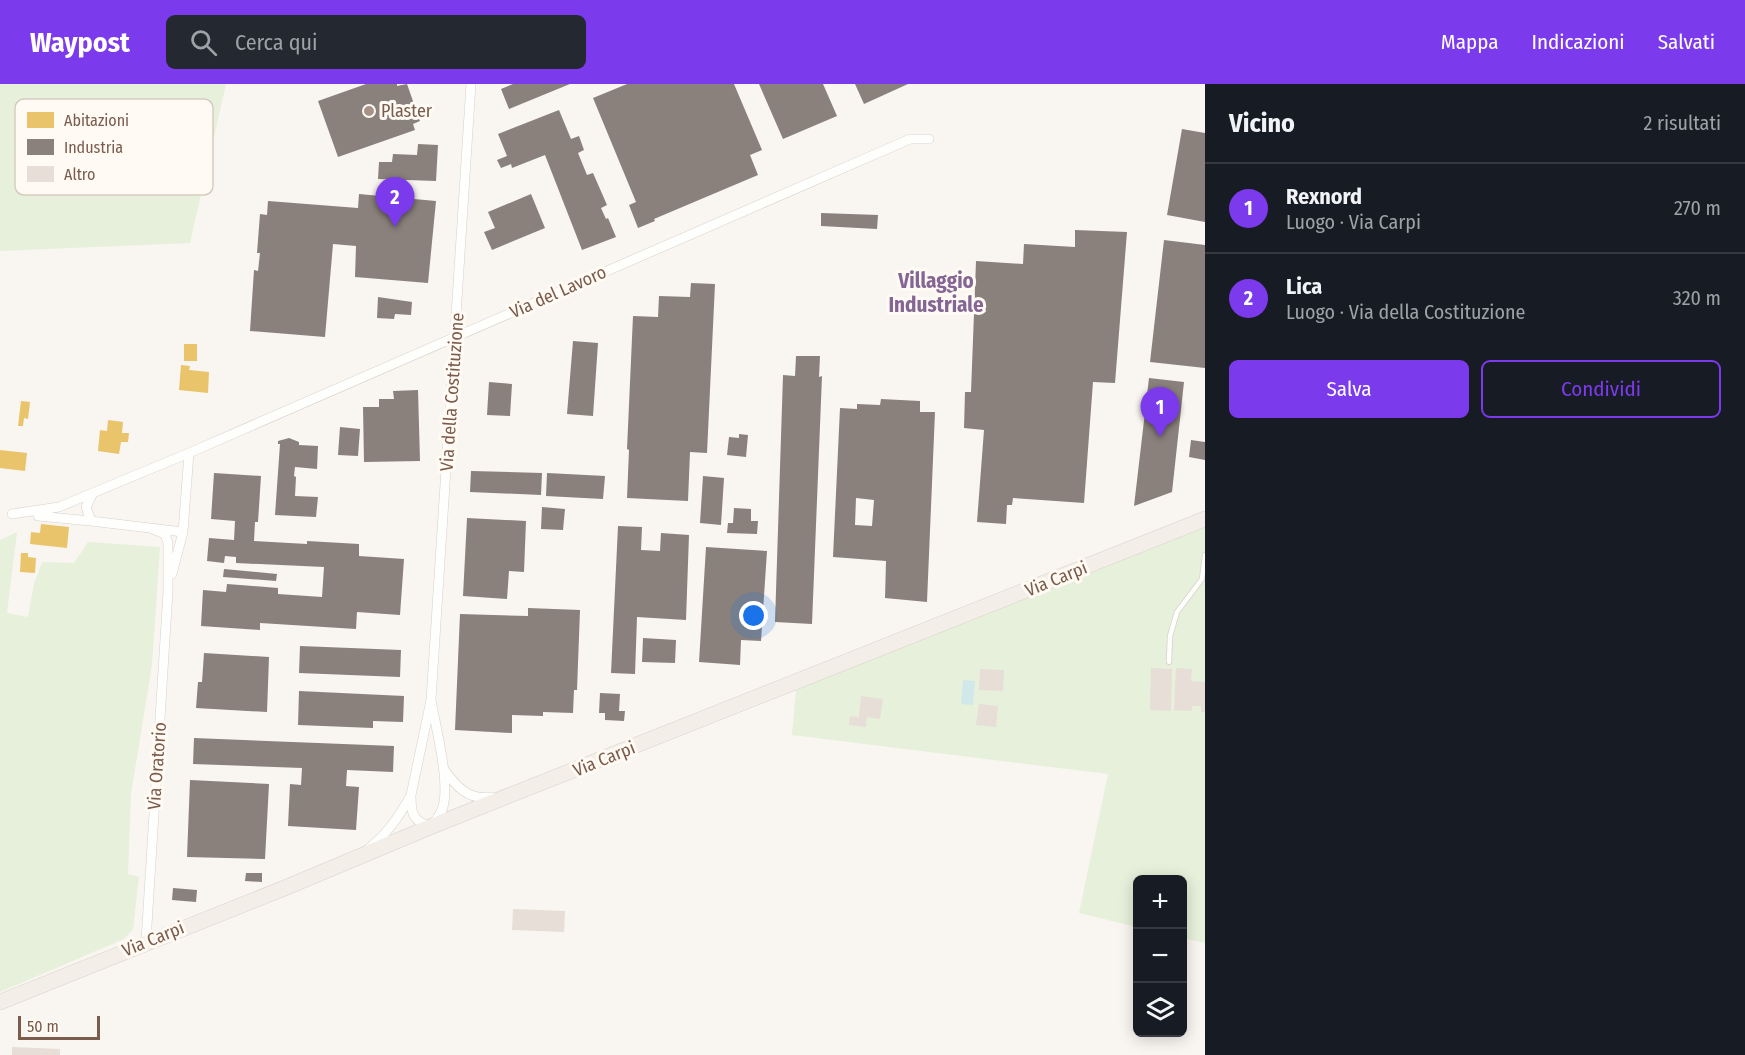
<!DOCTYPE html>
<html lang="it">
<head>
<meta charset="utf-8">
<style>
  body { margin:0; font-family:"Fira Sans Condensed",sans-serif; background:#242831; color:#f1f3f6 }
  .controls { position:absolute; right:18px; bottom:18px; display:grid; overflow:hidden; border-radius:9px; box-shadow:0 3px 15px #0003 }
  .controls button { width:54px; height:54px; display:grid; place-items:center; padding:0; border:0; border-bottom:2px solid #363941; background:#171b24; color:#f1f3f6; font:30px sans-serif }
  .scale { position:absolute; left:18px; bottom:15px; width:82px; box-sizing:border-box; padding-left:6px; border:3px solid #7a5c4d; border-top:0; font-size:16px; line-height:21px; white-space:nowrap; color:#7a5c4d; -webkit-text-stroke:4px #fffaf3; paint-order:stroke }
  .you { position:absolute; left:754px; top:532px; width:21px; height:21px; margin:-15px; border:4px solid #fff; border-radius:50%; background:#1a73e8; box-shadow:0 0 0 9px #1a73e833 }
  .badge { display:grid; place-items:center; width:39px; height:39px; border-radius:50%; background:#7c3aed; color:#fff; font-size:20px; font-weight:700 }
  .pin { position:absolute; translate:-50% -50px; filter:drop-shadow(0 2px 3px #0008) }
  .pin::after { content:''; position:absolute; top:32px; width:21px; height:18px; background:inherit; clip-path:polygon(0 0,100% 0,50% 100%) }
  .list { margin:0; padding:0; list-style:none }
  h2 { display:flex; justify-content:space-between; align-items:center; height:78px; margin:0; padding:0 24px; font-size:26px }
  h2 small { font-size:20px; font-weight:400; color:#9ea1a6 }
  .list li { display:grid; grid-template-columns:39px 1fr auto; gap:18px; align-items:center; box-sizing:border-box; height:90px; padding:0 24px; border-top:2px solid #363941 }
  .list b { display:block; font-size:22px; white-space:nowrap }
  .list p { margin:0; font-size:20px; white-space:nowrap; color:#9ea1a6 }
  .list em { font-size:20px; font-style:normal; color:#9ea1a6 }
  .actions { display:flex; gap:12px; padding:18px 24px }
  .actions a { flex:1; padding:14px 0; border:2px solid #7c3aed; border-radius:9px; text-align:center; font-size:21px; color:#7c3aed }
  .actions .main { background:#7c3aed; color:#fff }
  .icon { flex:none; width:33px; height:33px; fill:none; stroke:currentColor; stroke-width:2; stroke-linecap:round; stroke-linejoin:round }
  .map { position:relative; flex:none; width:1205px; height:971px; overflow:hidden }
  header { display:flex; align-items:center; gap:36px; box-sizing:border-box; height:84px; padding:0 30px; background:#7c3aed; color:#fff }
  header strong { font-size:28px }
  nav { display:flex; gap:33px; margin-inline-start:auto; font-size:21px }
  .search { width:420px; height:54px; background:#242831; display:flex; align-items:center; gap:15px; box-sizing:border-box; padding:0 21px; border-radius:9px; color:#9ea1a6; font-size:22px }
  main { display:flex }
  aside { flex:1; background:#171b24 }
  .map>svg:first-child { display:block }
  .green { fill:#e7f0db }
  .water { fill:#d0e8ea }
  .homes { fill:#e9c46a }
  .industry { fill:#8a817c; fill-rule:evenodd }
  .building { fill:#e6ded7 }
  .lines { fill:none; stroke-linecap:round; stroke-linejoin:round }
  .service-casing { stroke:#d7d1cb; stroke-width:6 }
  .minor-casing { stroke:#d7d1cb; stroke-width:10 }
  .primary-casing { stroke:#dad1cc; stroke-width:16 }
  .service { stroke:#fefefd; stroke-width:4.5 }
  .minor { stroke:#fefefd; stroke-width:9 }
  .primary { stroke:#f3eee8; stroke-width:15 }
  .poi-dot { fill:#a69286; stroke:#fffaf3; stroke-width:2 }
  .labels { text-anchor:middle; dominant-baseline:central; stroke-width:6; stroke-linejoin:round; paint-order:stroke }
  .poi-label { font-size:18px; fill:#7a5c4d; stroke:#fffaf3; text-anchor:start }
  .street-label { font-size:18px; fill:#7a5c4d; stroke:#fffaf3 }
  .quarter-label { font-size:21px; font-weight:bold; fill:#846695; stroke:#fffaf3 }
  .key { fill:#fffaf3; stroke:#d7cbc1; stroke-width:1.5 }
  .key-label { font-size:16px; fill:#7a5c4d }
</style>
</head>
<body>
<header>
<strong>Waypost</strong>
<div class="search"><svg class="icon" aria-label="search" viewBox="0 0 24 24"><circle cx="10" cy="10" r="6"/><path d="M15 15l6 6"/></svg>Cerca qui</div>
<nav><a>Mappa</a><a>Indicazioni</a><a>Salvati</a></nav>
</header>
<main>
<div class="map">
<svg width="1205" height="971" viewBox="0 0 1205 971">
  <rect width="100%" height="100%" fill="#f9f5f0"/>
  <path class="green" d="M0,0H226L190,159L0,167Z
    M1205,439V859L1183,854L1182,796H1138L1137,843L1079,829L1108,690L792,651L796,605Z
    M17,448L7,529L28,533L34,500L42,478L74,479L88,458L160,463L152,581L131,710L128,790L139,793L133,845L124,855L0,908V456Z"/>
  <path class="water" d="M963,596L975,597L973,621L961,620Z"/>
  <path class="homes" d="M184,260H197V277H184Z
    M181,281L190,282L189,286L209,288L208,309L179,306Z
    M21,317L30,318L28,335L24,334L23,342H18Z
    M108,336L123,338L122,349H129L128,358H121L119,370L98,367L100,346L107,347Z
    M0,366L27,369L25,387L0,384Z
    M41,440L69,443L67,464L30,460L31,448L40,449Z
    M21,469H28V473L36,474L35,489L20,488Z"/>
  <path class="industry" d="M366,0H397V2L407,0L420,37L413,40L415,46L338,73L318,17Z
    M513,0H570L509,25L501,5Z
    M627,0H734L762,66L750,71L758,91L654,135L655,137L638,144L629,121L636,118L593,14Z
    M759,0H823L837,32L783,55Z
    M855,0H908L864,20Z
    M559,26L571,55L579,52L584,66L578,69L587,91L593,89L607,121L601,124L606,135L608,134L616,153L582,166L545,71L512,84L511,80L501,84L497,76L507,72L498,50Z
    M1182,45L1205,49V138L1167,131Z
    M418,60L438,61L436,97L378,95L379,78H392L393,70L417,71Z
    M359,110L436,117L428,199L355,193L356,162L333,160L325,253L250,247L254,186L258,187L260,169H257L260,130L267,131L268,117L358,124Z
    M531,110L545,144L492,166L484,148L495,144L488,128Z
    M821,129L878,131L877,145L821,142Z
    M1075,146L1127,148L1115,299L1093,298L1084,419L1013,414L1012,421H1007L1006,440L977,438L984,346L964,344L965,308H971L976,177L1023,180L1024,160L1075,163Z
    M1164,156L1205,161V284L1150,278Z
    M691,199L715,200L707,369L690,368L688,417L627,414L629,366L627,365L633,232L658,233L659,212L690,213Z
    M378,213L412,218L411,231L395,230L394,235L377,234Z
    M573,257L598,259L593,332L567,330Z
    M796,272H820L819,293L822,292L812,540L775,538L783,291L795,292Z
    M1149,294L1184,298L1172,408L1134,422Z
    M489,298L512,300L510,332L487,331Z
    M418,306L420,377L364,378L363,323H379V315H394L393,307Z
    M881,315L920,317V328H935L927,518L885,514L886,477L833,473L840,324L857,325V320L880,321ZM856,414L874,416L872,442L855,441Z
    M340,343L360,345L358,372L338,371Z
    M739,350L748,351L746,373L727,371L729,353L739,354Z
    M289,354L299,358V361L318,362L317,385L295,383L294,392L296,393L295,412L318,413L316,433L275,431L280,360H278V357Z
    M1191,356L1205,358V376L1189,373Z
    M471,387L542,389L541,411L470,408Z
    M214,389L261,392L258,438H255L254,457L307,460V457L359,460V472L404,475L400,531L357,528L356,545L260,539V546L201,542L203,506L226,508L227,500L278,504V510L322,513L324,483L236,479V473L225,472L224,479L207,477L209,454L234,456L235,437L211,435Z
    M547,389L605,392L603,415L546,412Z
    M703,392L724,394L721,441L700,439Z
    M542,423L565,425L563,446L541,445Z
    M734,424L751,425V437H758L757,450L727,449L728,439H733Z
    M467,434L526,437L524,488L509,487L507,515L463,512Z
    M618,442L642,443L641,466L660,467L661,449L689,451L686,536L637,533L635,590L611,589Z
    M706,463L767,467L761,557L741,556L740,581L699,578Z
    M224,485L277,490L276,497L223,493Z
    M528,524L580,526L577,606H574L573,629L543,628V632L512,631V649L455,646L460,530L528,532Z
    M643,554L676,556L675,579L642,578Z
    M300,562L401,566L400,593L299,589Z
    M204,569L269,573L267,628L196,624L198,598H202Z
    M299,607L404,612L403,638L373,637V644L298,641Z
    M600,609L620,610L619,627H625L624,637L605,636V629H599Z
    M194,654L394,662L393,688L347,686L346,702L359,703L356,746L288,742L290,700L301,701L302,684L193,680Z
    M190,696L269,700L265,775L187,773Z
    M246,789H262V798L245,797Z
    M173,804L197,806L196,818L172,816Z"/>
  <path class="building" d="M1151,584L1172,585L1171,627L1150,626Z
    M1176,584L1192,585L1191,597L1205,598V628H1201V622H1192V627L1174,626Z
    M980,585L1004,586L1003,607L979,606Z
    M861,612L883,615L880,635L867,633L866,643L849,641L850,632L859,633Z
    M979,620L998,622L996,643L976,641Z
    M513,825L565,827L564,848L512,846Z
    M12,963L60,965V971H12Z"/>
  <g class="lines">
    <g class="service-casing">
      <path id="service" d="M1169,578L1170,552L1177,528L1202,495L1205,471"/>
    </g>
    <g class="minor-casing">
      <path id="minor" d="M93,409L86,423L91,437L183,448
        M12,430L59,423L189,369L910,55H929
        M38,432L91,437
        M172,490L183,448L189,369
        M431,616C436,645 450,696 443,723C441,731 435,737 430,743C412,736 411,729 411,711L431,616L471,0
        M443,684C455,701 468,717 491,713
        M368,765C387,750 398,734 410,713
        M146,857L168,507V459L165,450L150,444"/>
    </g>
    <g class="primary-casing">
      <path id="primary" d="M0,918L287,803L430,743L1205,435"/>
    </g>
    <use href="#service" class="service"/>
    <use href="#minor" class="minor"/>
    <use href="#primary" class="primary"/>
  </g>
  <circle class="poi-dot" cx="369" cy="27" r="6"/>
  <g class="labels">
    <g class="poi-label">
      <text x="381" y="27">Plaster</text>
    </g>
    <g class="street-label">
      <text transform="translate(558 208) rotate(-24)">Via del Lavoro</text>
      <text transform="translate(452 308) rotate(-86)">Via della Costituzione</text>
      <text transform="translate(1056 495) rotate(-22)">Via Carpi</text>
      <text transform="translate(604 675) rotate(-22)">Via Carpi</text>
      <text transform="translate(157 682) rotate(-86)">Via Oratorio</text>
      <text transform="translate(153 855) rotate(-22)">Via Carpi</text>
    </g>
    <g class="quarter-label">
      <text x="936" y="197">Villaggio<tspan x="936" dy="24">Industriale</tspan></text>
    </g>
  </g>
  <rect x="15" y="15" width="198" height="96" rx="9" class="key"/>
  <rect x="27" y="28" width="27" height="16" fill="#e9c46a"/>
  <rect x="27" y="55" width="27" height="16" fill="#8a817c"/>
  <rect x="27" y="82" width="27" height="16" fill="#e6ded7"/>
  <g class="key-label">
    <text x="64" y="42">Abitazioni</text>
    <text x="64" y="69">Industria</text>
    <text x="64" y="96">Altro</text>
  </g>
</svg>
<div class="controls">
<button>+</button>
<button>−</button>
<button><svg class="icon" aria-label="layers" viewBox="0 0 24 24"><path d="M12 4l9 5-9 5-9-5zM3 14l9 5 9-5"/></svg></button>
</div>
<div class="scale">50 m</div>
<div class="you"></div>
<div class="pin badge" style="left:1160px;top:353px">1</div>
<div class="pin badge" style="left:395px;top:143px">2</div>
</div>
<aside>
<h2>Vicino<small>2 risultati</small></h2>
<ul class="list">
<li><span class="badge">1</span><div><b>Rexnord</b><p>Luogo · Via Carpi</p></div><em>270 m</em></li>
<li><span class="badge">2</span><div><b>Lica</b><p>Luogo · Via della Costituzione</p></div><em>320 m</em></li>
</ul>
<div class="actions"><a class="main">Salva</a><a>Condividi</a></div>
</aside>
</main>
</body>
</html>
